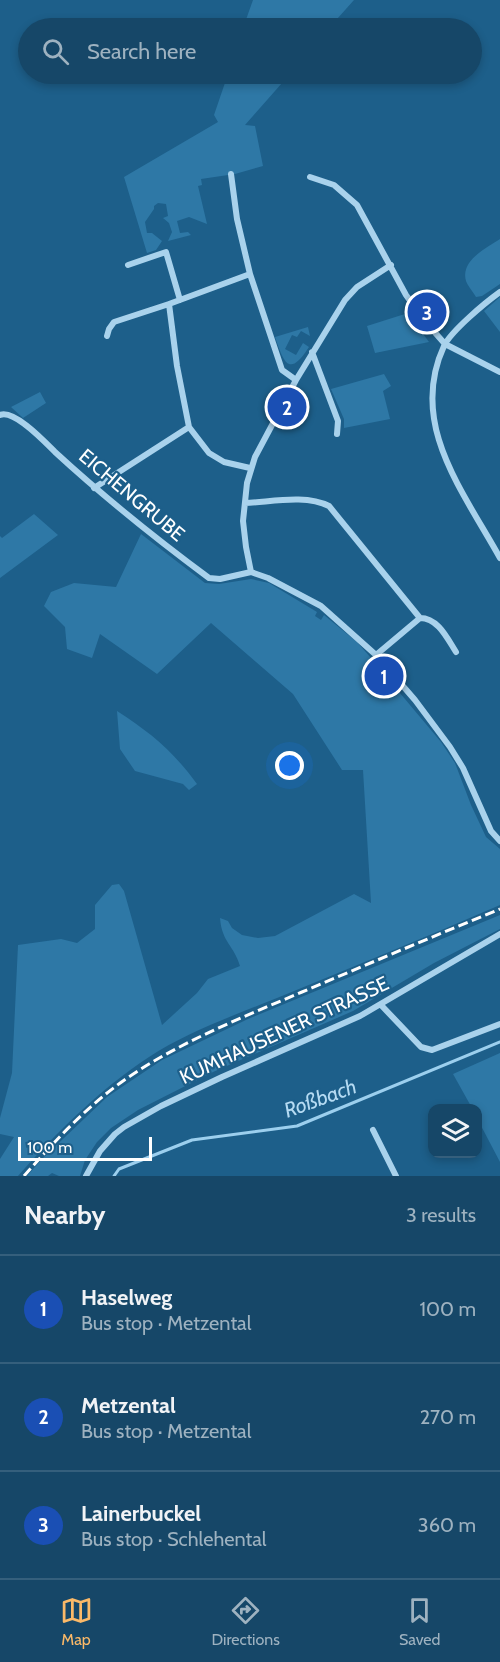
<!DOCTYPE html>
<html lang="en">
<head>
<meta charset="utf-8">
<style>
  body { margin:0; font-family:Cabin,sans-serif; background:#1f4e6e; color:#f1f3f6 }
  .controls { position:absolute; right:18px; bottom:18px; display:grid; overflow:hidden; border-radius:12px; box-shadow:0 3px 9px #0003 }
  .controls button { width:54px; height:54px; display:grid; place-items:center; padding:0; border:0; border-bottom:2px solid #355f7c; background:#164768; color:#f1f3f6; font:30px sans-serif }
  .scale { position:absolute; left:18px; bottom:15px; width:134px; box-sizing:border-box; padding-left:6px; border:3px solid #fff; border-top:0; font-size:16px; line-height:21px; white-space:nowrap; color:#fff; -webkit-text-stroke:4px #1d5f8a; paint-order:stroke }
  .you { position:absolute; left:290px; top:766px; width:21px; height:21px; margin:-15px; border:4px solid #fff; border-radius:50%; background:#1a73e8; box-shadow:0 0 0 9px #1a73e833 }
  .badge { display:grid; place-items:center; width:39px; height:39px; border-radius:50%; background:#fbb968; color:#fff; font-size:20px; font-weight:700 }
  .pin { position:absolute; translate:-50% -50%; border:3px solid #fff; box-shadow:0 2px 6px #0006 }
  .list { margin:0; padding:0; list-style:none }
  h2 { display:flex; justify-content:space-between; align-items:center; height:78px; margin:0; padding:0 24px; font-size:26px }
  h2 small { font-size:20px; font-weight:400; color:#9eb2c0 }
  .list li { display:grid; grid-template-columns:39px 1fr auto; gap:18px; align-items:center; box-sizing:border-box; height:108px; padding:0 24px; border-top:2px solid #355f7c }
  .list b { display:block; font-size:22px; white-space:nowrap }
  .list p { margin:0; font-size:20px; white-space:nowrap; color:#9eb2c0 }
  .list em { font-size:20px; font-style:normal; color:#9eb2c0 }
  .icon { flex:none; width:33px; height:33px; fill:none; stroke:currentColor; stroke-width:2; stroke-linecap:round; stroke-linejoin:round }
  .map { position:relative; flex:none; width:500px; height:1176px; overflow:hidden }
  .search { position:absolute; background:#164768; box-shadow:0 3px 9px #0003; left:18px; right:18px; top:18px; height:66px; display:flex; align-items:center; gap:15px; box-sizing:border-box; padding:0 21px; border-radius:33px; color:#9eb2c0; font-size:22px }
  .sheet { height:402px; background:#164768 }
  nav { display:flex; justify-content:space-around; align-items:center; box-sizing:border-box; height:84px; border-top:2px solid #355f7c; background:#164768; font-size:16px; color:#9eb2c0 }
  nav a { display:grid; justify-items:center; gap:3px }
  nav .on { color:#fbb968 }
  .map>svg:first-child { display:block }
  .green { fill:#2e78a6 }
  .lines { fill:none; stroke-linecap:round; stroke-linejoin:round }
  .stream { stroke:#9ccfee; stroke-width:3 }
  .minor { stroke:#a9d2ec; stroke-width:6 }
  .rail { stroke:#fff; stroke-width:3; stroke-dasharray:10 4.5; stroke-linecap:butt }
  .labels { text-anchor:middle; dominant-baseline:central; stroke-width:4.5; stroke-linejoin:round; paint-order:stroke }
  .street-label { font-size:20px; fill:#fff; stroke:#1d5f8a }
  .water-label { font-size:21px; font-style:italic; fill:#b5dbf3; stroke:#1d5f8a }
</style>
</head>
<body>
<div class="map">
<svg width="500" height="1176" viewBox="0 0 500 1176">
  <rect width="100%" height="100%" fill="#1d5f8a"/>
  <path class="green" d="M253,0H354L329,28H243Z
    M228,74H290L245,125L255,126L263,166L235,174L201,179L202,185L198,186L207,224L189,217L177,221L180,233L188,232L191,235L168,241L172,232L169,223L163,218L168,216L166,204L158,203L154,206V209L145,222L147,233H152L162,241L156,250L147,253L124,177L218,122L214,115Z
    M500,239V284L482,296L476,297C473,292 468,286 466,281C460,260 487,248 500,239Z
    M500,297V332L484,311Z
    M408,313L429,342L375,353L367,326Z
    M308,327L310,336L301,331L297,337L292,335L285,349L296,355L303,343L309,347C289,378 284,363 275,337Z
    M384,374L391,386L383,391L390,419L344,428V419L331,389Z
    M40,392L46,403L23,418L11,407Z
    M34,514L58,535L0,578V536L2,538Z
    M141,534L205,583L219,584L251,579L269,583L317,612L315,616L321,620L324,615L357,642L385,674L382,677L386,681L389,680L441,742L455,763L471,805L486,837L500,849V905C426,937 352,967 277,998C235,1015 187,1032 149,1057C99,1090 57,1132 18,1176H0V1159L14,1137L0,1134V1118L12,1073L18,945L61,939L77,943L95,929V905L112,885L119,884L124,891L162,1025L197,993L208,979L240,966C234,945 222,943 220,918L228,921L232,928L242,935L258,938L275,936L354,894L371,903L363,770H342L293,694L211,623L157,674L100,634L92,658L67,649L65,627L44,606L51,592L74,583L116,587Z
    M117,711C151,733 172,750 197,784L189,790L183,784L135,771L120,749Z
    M500,915V929L434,963L353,1011L213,1072L138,1110L111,1128L97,1142L85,1160L80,1176H59L52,1173L48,1176H27L42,1159L107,1097L162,1060L248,1019Z
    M500,1053V1162L478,1120V1108H472L453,1074Z"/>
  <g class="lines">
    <path class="stream" d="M114,1176L119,1169L192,1140L297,1126L500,1042"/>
    <path class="minor" d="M231,174L237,219L250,274L282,370L296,380
      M310,177L334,185L357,205L406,295L423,319L445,344L500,372
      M128,265L166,252L180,300
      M391,265L357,287L345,300L296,380L255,457L247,483L243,521L246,547L251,572L268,578L321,606L376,655L415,700L450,747L463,768L491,831L500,841
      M500,292C486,302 451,331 444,346C408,424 463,491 500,558
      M107,336L109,329L114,322L169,304
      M312,352L338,421L337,434
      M0,415C14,409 45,442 55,452C104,497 155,538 209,578L220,579L251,572
      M250,468L224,462L209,453L189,427L177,366L169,304L250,274
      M94,488L189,427
      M245,503C271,502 305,494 329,506L420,618L376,655
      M420,618C438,618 447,638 456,652
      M381,1005L421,1047L432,1050L500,1024
      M373,1130L396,1176
      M86,1176L100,1151L115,1134L124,1127L161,1106L222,1077L360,1016L500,934"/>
    <path class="rail" d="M24,1176C54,1142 85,1108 123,1081C177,1043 241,1018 302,992C368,964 434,936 500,909"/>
  </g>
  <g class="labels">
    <g class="street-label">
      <text transform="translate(132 495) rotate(40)">EICHENGRUBE</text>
      <text transform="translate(284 1030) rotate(-25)">KUMHAUSENER STRASSE</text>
    </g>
    <g class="water-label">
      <text transform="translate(320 1098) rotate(-20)">Roßbach</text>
    </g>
  </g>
</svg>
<div class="controls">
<button><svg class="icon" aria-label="layers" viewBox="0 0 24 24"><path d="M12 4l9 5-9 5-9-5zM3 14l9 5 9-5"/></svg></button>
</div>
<div class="scale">100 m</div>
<div class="you"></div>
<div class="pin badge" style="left:384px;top:676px;background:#1a4fb4">1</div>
<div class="pin badge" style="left:287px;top:407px;background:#1a4fb4">2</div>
<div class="pin badge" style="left:427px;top:312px;background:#1a4fb4">3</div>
<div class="search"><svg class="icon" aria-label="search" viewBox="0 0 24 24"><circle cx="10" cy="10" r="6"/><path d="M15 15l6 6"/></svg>Search here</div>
</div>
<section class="sheet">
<h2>Nearby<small>3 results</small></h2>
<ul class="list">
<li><span class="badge" style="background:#1a4fb4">1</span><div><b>Haselweg</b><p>Bus stop · Metzental</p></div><em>100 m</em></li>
<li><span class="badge" style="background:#1a4fb4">2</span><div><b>Metzental</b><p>Bus stop · Metzental</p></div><em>270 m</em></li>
<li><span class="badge" style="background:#1a4fb4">3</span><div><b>Lainerbuckel</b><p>Bus stop · Schlehental</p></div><em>360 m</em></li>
</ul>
</section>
<nav>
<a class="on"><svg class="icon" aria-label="map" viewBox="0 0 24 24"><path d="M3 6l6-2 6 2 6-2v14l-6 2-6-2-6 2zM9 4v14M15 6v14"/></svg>Map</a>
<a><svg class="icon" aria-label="directions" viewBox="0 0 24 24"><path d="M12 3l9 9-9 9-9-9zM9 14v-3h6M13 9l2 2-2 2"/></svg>Directions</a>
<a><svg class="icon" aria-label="saved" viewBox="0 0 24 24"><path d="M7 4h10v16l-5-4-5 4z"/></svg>Saved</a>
</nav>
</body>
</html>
